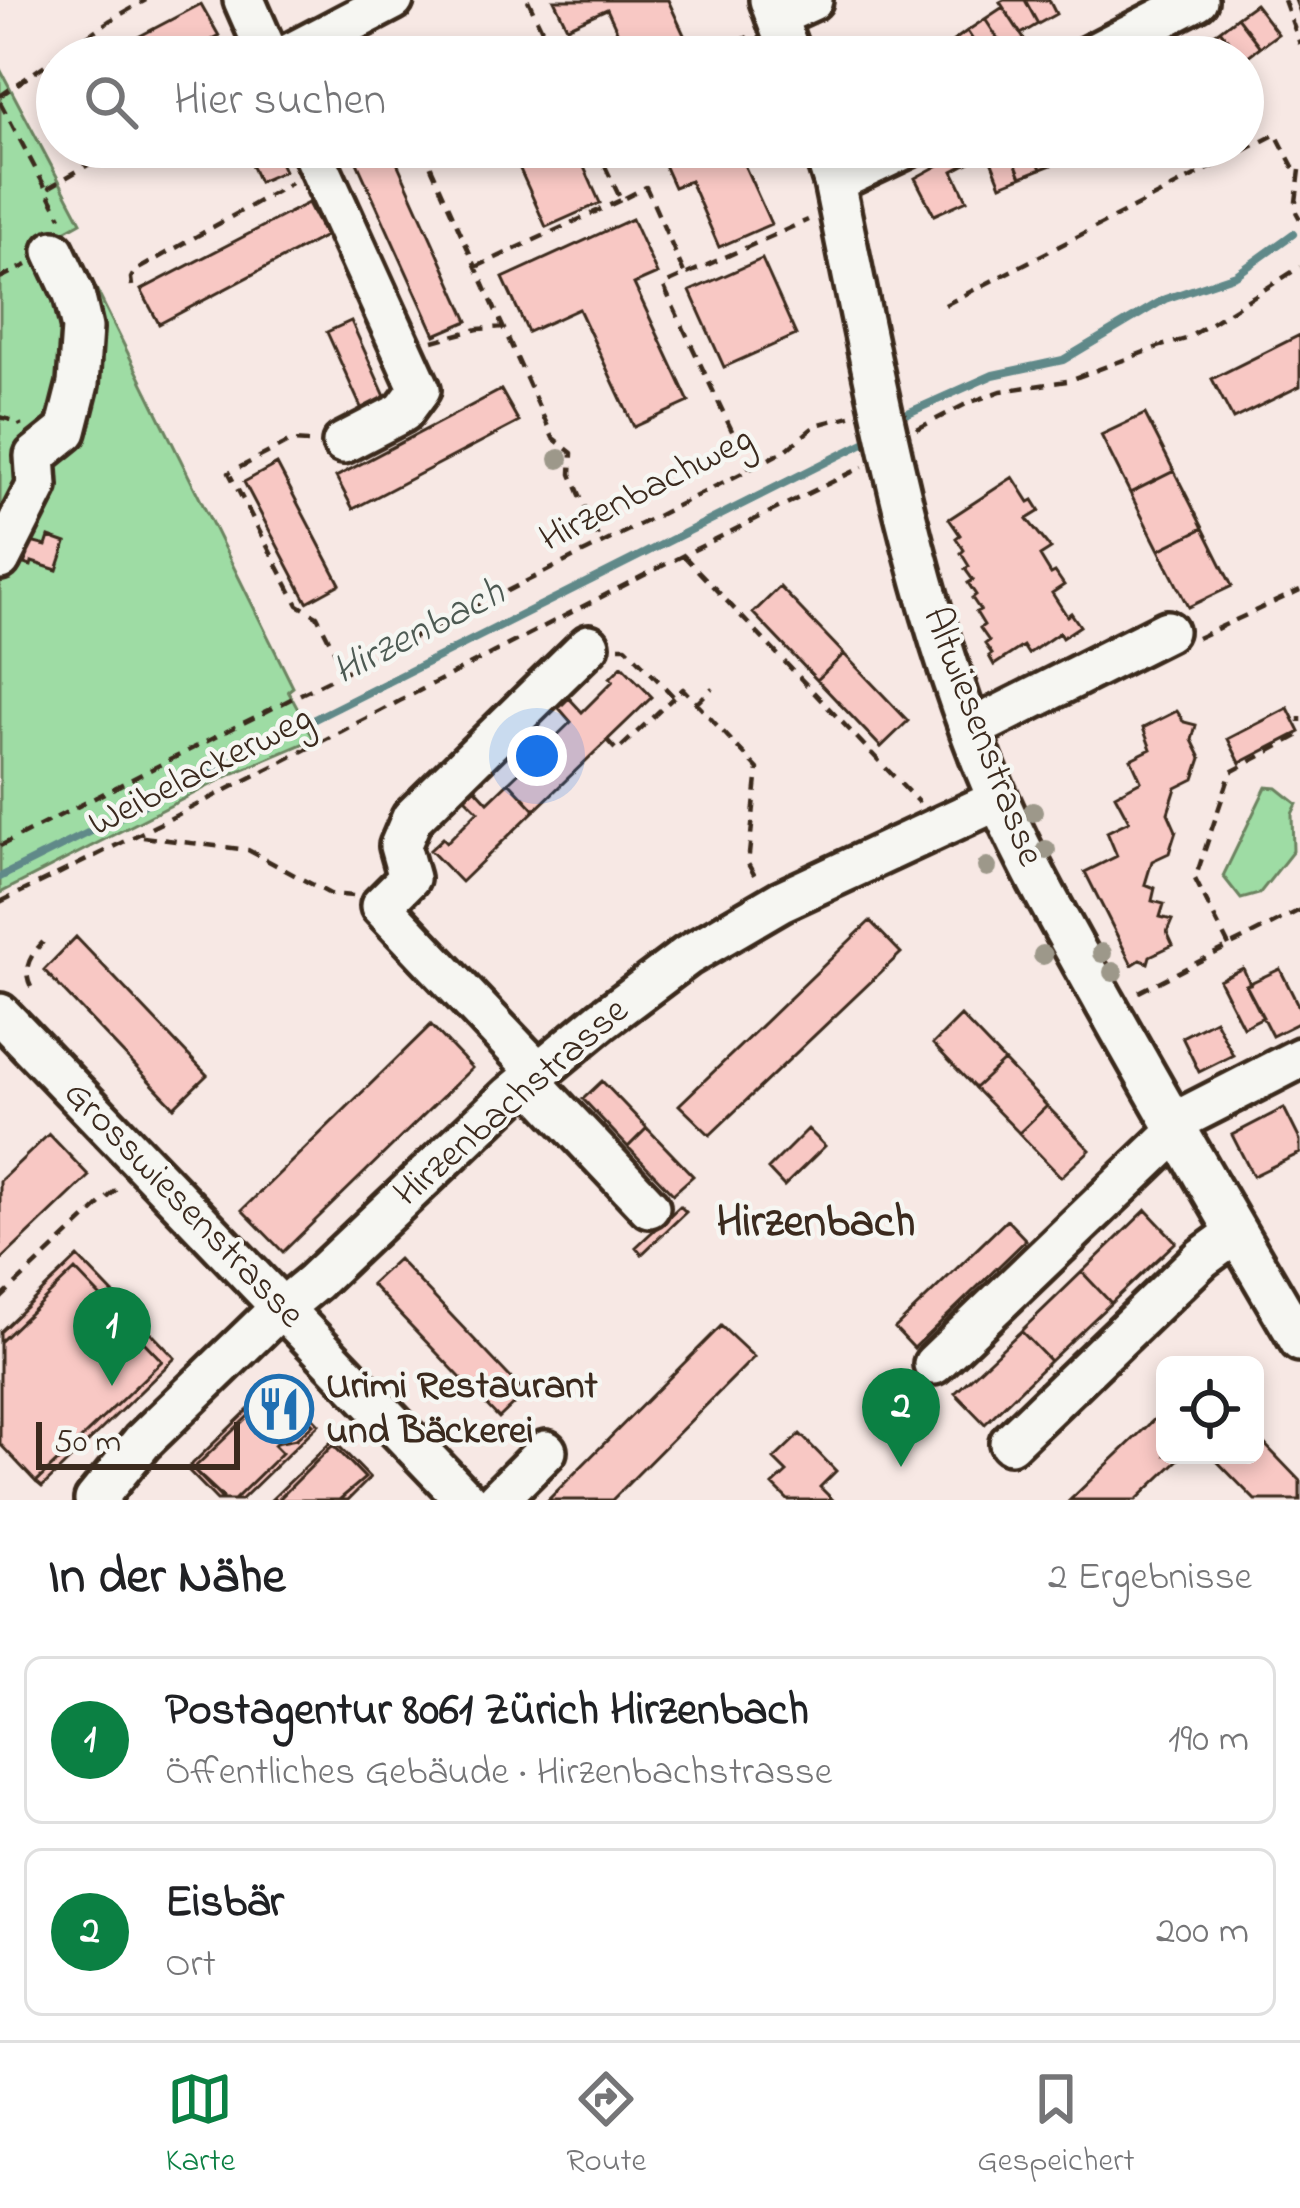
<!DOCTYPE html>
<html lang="de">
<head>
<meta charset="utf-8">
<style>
  body { margin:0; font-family:"Indie Flower",sans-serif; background:#f2f2f2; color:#202124 }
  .controls { position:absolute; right:36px; bottom:36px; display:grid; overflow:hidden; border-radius:18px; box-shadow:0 6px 18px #0003 }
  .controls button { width:108px; height:108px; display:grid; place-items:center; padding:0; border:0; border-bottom:3px solid #e0e0e0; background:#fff; color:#202124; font:60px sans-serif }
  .scale { position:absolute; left:36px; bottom:30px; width:204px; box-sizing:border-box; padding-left:12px; border:6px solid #3b2a1e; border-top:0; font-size:33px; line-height:42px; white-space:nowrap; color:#3b2a1e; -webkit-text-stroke:9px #f6f6f2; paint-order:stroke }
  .you { position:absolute; left:537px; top:756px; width:42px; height:42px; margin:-30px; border:9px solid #fff; border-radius:50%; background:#1a73e8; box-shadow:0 0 0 18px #1a73e833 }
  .badge { display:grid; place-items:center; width:78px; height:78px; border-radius:50%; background:#0b8043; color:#fff; font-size:39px; font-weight:700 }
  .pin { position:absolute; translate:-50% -99px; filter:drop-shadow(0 3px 6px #0008) }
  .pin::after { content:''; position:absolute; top:63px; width:42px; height:36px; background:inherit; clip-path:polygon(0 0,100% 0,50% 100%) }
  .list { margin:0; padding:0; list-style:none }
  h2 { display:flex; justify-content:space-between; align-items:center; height:156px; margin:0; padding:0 48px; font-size:51px }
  h2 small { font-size:39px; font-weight:400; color:#757577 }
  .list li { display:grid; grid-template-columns:78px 1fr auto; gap:36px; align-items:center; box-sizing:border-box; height:168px; margin:0 24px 24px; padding:0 24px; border:3px solid #e0e0e0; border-radius:18px }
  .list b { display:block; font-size:45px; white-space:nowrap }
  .list p { margin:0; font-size:39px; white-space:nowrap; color:#757577 }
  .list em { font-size:39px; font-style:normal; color:#757577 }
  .icon { flex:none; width:66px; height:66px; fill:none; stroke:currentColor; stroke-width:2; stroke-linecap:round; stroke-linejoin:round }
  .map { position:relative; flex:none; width:1300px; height:1500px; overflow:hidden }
  .search { position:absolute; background:#fff; box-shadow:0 6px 18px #0003; left:36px; right:36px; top:36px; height:132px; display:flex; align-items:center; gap:30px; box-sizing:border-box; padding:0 42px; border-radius:66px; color:#757577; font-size:45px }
  .sheet { height:540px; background:#fff }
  nav { display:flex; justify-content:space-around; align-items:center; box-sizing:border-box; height:168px; border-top:3px solid #e0e0e0; background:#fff; font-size:33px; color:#757577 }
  nav a { display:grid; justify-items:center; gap:6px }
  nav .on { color:#0b8043 }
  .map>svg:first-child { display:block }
  .green { fill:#9edca4; stroke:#6c8361; stroke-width:3 }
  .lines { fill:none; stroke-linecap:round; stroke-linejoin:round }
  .stream { stroke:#608989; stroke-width:8 }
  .building { fill:#f8c8c4; stroke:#3b2a1e; stroke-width:3 }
  .minor-casing { stroke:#3b2a1e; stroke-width:48 }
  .path { stroke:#3b2a1e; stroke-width:4.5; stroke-dasharray:12 9; stroke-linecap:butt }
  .minor { stroke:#f6f6f2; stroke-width:39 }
  .tram { stroke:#3b2a1e; stroke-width:3 }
  .tree { fill:#9d988a }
  .labels { text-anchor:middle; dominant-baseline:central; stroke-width:9; stroke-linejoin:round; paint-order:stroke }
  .street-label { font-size:39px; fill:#3b2a1e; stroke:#f6f6f2 }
  .poi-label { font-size:39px; font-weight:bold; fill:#3b2a1e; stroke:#f6f6f2; text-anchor:start }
  .water-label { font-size:42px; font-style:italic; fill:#4d5a53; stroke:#f6f6f2 }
  .quarter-label { font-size:45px; font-weight:bold; fill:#3b2a1e; stroke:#f6f6f2 }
</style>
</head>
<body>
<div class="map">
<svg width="1300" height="1500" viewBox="0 0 1300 1500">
  <rect width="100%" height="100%" fill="#f7e8e4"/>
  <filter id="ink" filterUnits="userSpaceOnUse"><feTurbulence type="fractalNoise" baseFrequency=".00833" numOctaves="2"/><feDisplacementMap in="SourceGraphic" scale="24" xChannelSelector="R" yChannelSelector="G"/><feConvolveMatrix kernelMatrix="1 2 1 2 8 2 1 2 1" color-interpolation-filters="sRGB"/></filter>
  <g filter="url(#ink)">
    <path class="green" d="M0,69L81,222L65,231L72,240L293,687L288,691L314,739L234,773L0,893Z
      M1266,787L1277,788L1297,804L1292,814L1293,851L1259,894L1241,899L1223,876Z"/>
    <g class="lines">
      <path class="stream" d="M908,413L993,375L1063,360L1165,299L1236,275L1293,234
        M0,877L864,443"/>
    </g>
    <path class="building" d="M554,0H668L691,50L677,57H629L607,9L567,27Z
      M1004,0H1025L1038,24L1021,34L1000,2Z
      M1025,0H1049L1056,14L1038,24Z
      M201,4L219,36L180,57H100Z
      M1255,4L1278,34L1260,47L1237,17Z
      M1003,7L1024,39L1006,51L985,19Z
      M1237,17L1260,47L1243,60L1220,30Z
      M985,19L1006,51L997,57H984L967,31Z
      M1220,30L1241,57H1214L1203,42Z
      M967,31L984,57H959L949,44Z
      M525,37L534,57H480Z
      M243,147H273L284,171L259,182Z
      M350,147H390L468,321L435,335Z
      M510,147H575L600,203L546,227Z
      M656,147H765L741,158L771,224L719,247L690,181L674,187Z
      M995,147H1009L1021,177L1001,185L987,150Z
      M1009,147H1032L1041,169L1021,177Z
      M1032,147H1056L1062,161L1041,169Z
      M968,149L974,160L953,171L967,200L934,215L915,178Z
      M308,203L325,236L159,324L141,290Z
      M632,219L657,274L634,284L689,402L634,427L579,309L528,332L503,278Z
      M762,259L796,335L724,367L690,291Z
      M351,321L388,403L364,414L327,332Z
      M1300,335V386L1233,419L1212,379Z
      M501,390L519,422L353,509L336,477Z
      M1145,414L1174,471L1130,493L1101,435Z
      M277,464L340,584L307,602L244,482Z
      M1174,471L1203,528L1159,550L1130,493Z
      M1013,477L1029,502L1033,500L1040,511L1027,519L1051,549L1040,556L1051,574L1055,572L1064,585L1052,593L1067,616L1071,613L1080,626L1062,638L1059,633L1028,654L1023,646L994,665L989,656L992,654L985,644L989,641L980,628L984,625L976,612L980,610L972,598L976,595L968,583L973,580L965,569L969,566L961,553L964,550L956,538L960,535L949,519Z
      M1203,528L1232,586L1188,607L1159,550Z
      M49,537L66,543L57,570L32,562L31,566L24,564L28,555L23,546L31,542L46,546Z
      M780,587L844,654L817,680L753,613Z
      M844,654L908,721L881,747L817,680Z
      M622,666L652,697L535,810L509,782L571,722L559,708L569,698L582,712L613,681L610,678Z
      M1288,708L1300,732L1240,763L1228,739Z
      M1177,711L1184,722L1196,725L1192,740L1201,758L1194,779L1176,788L1168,813L1176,831L1169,853L1152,861L1145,884L1155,888L1152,901L1164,904L1160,917L1172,920L1167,932L1173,945L1150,956L1148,963L1140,960L1132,965L1085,872L1117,856L1107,832L1129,821L1115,795L1141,781L1131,759L1151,749L1143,728Z
      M509,782L535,810L461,882L430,850L443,838L447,842L478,811L465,798L475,788L488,802Z
      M870,921L901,953L710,1135L679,1105Z
      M76,937L207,1075L174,1107L44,970Z
      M1243,968L1250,984L1246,985L1263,1017L1243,1027L1219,980Z
      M1280,969L1300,1009V1022L1272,1036L1246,985Z
      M961,1016L1004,1061L975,1088L933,1044Z
      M1215,1020L1233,1055L1199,1072L1182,1037Z
      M431,1025L472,1068L283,1252L242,1210Z
      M1004,1061L1047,1106L1019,1133L975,1088Z
      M602,1081L647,1128L628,1147L583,1099Z
      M1047,1106L1090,1150L1061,1177L1019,1133Z
      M1284,1108L1300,1140V1153L1253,1176L1232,1135Z
      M647,1128L693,1176L673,1194L628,1147Z
      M808,1129L825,1146L784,1186L768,1169Z
      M49,1134L89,1176L0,1261V1181Z
      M680,1206L686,1212L642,1254L636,1247Z
      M1146,1210L1176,1242L1111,1303L1082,1272Z
      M1007,1220L1026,1240L914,1348L895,1328Z
      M78,1257L175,1358L42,1487L36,1482L162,1361L75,1270L0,1342V1332Z
      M398,1259L525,1393L499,1418L371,1284Z
      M75,1270L162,1361L36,1482L0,1444V1342Z
      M1082,1272L1111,1303L1050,1361L1021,1331Z
      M721,1326L754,1357L612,1500H548Z
      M1021,1331L1050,1361L985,1424L955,1393Z
      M278,1381L319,1424L241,1500H234L282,1453L274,1445L276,1443L296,1439L313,1424L289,1399H266L193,1469L223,1497V1500H217L187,1469Z
      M266,1399H289L313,1424L296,1439L276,1443L274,1445L282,1453L234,1500H223L193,1469Z
      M1165,1409V1455H1183L1136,1500H1070Z
      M800,1434L836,1471L820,1487L833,1500H788L773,1485L787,1472L774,1459Z
      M1255,1434L1300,1481V1500H1255L1211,1455H1255Z
      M333,1440L370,1478L348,1500H339L365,1478L333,1445L278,1500H271Z
      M333,1445L365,1478L339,1500H278Z"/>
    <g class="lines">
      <g class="minor-casing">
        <path id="minor" d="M244,0L269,57
          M770,0L791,57
          M777,16L812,0
          M284,57L393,0
          M1087,57L1197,0
          M310,147L420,389L403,412L343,443
          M823,147L834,182C874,376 909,576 982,761C1016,846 1061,924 1105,1003C1169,1117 1234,1229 1300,1341
          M834,182L908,147
          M0,559L37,486L35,456L66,431L78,384L82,328L74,294L54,251
          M970,730L1167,631
          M0,1014L466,1500
          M538,1072L381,906L409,878L400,846L412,818L589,645
          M529,1080L649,1207
          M1173,1123L1300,1058
          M934,1364L1177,1131
          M1010,1443L1202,1258L1236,1233
          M95,1500L142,1442L268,1320L314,1282L511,1095L602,1020L687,956L781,901L998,800
          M497,1500L546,1451"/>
      </g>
      <path class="path" d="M528,0L555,57
        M1284,0L1300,44
        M706,57L748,37
        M0,96L109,21L146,0
        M0,102L61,217
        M422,147L553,438L572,453L571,474L601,544
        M596,147L621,200L646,187L685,275L663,285L750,469
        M1300,170L1295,210L1300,219
        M48,188L119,147
        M476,267L621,200
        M687,274L808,220
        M0,278L27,265
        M132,286L131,278L135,271L291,183
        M945,305L1276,134L1299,178
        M433,341L478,329L503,327
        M0,417L19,422L21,426
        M917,429L966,404L1001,391L1067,381L1161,346L1186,339L1300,267
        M308,442L290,441L229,473L298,605L317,616L344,670
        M683,555L919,803
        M1197,638L1300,590
        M619,647H626L674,697L683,689L758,769L748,864L755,876
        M696,704L712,688
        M1300,717V722
        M607,740L617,751L674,697
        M143,837L248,850L330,894L354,896
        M0,846C249,719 500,595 750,469L786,450L816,425L850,416
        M0,902C291,763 572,606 863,467
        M1229,946L1195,879L1231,772L1300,735
        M31,987C22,968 30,956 43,942
        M1139,992L1300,910
        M0,1299L121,1185"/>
      <use href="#minor" class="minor"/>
      <path class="tram" d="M1295,0L1300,13"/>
    </g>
    <g class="tree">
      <circle cx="559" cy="459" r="10"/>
      <circle cx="1033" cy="812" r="10"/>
      <circle cx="1046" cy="850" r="10"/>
      <circle cx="987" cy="867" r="10"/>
      <circle cx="1102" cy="953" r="10"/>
      <circle cx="1043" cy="955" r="10"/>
      <circle cx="1113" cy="972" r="10"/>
    </g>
  </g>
  <defs>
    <g id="restaurant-ring" transform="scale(3.45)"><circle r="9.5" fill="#f6f6f2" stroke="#1f6fb2" stroke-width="1.5"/><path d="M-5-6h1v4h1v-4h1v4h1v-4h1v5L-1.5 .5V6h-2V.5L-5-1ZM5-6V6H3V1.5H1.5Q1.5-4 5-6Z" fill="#1f6fb2"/></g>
  </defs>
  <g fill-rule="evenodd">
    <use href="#restaurant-ring" x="279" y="1409"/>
  </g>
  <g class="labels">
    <g class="street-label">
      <text transform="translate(647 490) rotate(-27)">Hirzenbachweg</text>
      <text transform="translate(982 737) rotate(69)">Altwiesenstrasse</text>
      <text transform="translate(201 772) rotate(-27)">Weibelackerweg</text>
      <text transform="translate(512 1103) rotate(-41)">Hirzenbachstrasse</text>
      <text transform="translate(183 1205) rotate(46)">Grosswiesenstrasse</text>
    </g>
    <g class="poi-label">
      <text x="326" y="1387">Urimi Restaurant<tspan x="326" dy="45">und Bäckerei</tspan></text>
    </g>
    <g class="water-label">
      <text transform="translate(419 633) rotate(-27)">Hirzenbach</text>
    </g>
    <g class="quarter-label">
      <text x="816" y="1224">Hirzenbach</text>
    </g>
  </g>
</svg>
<div class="controls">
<button><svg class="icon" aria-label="locate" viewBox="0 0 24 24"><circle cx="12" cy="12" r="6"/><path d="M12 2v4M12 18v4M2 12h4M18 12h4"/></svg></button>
</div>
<div class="scale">50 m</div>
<div class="you"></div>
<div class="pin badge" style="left:112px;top:1386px">1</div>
<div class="pin badge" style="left:901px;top:1467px">2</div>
<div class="search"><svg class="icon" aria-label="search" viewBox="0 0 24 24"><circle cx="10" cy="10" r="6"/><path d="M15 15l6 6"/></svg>Hier suchen</div>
</div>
<section class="sheet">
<h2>In der Nähe<small>2 Ergebnisse</small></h2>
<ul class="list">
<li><span class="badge">1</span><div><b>Postagentur 8061 Zürich Hirzenbach</b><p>Öffentliches Gebäude · Hirzenbachstrasse</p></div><em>190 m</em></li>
<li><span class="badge">2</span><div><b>Eisbär</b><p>Ort</p></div><em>200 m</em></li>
</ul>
</section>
<nav>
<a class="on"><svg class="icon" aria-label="map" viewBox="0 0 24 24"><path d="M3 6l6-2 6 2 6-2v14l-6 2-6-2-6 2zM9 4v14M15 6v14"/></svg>Karte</a>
<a><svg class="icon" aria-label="directions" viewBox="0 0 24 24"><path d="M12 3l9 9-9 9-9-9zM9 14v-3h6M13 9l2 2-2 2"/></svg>Route</a>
<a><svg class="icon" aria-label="saved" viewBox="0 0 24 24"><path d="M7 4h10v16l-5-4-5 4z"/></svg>Gespeichert</a>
</nav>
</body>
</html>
